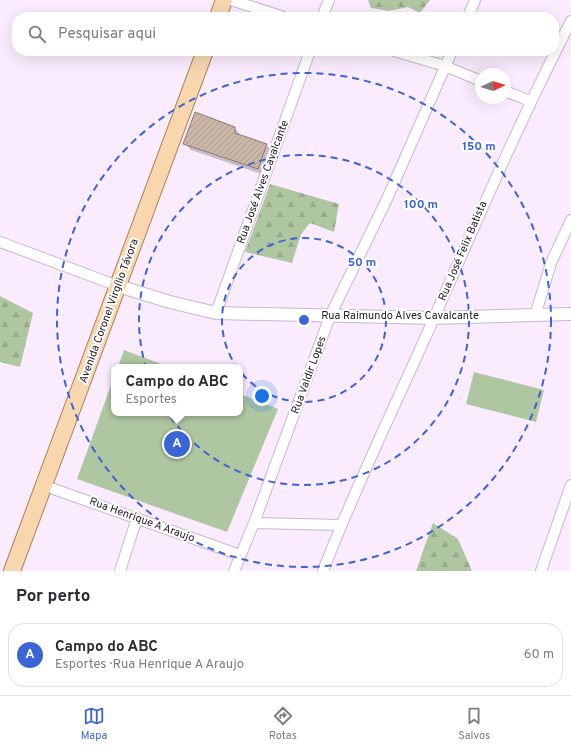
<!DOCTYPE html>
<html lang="pt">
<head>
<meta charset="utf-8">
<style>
  body { margin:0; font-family:Overpass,sans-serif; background:#f2f2f3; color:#2b2b33 }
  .compass { position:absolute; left:475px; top:68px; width:36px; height:36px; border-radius:50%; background:#fff; box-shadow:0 4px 16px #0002; rotate:86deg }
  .you { position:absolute; left:262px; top:396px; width:14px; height:14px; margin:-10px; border:3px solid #fff; border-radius:50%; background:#1a73e8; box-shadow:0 0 0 6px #1a73e833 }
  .badge { display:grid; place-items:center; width:26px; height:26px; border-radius:50%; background:#3b64d5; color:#fff; font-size:13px; font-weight:700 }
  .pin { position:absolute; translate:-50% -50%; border:2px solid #fff; box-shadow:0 1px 4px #0006 }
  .popup { position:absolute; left:111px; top:364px; width:132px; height:52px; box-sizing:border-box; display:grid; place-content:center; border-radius:8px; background:#fff; filter:drop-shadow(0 1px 3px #0005); font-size:13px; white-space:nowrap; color:#7c7c81 }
  .popup b { font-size:15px; color:#2b2b33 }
  .popup::after { content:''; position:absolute; left:50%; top:100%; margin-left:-8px; border:8px solid transparent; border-top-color:#fff }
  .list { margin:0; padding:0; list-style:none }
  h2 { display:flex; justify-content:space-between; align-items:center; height:52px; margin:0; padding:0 16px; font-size:17px }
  h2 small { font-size:13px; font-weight:400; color:#7c7c81 }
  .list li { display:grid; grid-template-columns:26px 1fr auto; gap:12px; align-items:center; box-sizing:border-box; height:64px; margin:0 8px 8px; padding:0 8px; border:1px solid #e1e1e2; border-radius:16px }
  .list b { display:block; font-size:15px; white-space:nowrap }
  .list p { margin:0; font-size:13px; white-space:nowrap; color:#7c7c81 }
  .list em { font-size:13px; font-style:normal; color:#7c7c81 }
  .icon { flex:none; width:22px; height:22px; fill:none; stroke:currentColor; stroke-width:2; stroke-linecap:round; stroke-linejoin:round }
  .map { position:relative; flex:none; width:571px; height:571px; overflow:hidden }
  .search { position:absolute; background:#fff; box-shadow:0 4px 16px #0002; left:12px; right:12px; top:12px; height:44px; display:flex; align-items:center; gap:10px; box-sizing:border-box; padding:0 14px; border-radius:16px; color:#7c7c81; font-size:15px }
  .sheet { height:124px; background:#fff }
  nav { display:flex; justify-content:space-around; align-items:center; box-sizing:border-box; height:56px; border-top:1px solid #e1e1e2; background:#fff; font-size:11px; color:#7c7c81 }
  nav a { display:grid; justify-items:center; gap:2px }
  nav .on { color:#3b64d5 }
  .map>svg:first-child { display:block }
  .forest { fill:url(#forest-firs) }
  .pitch { fill:#afc7a1 }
  .shadow { fill:#0003 }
  .building { fill:url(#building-hatch); stroke:#8d7b6c }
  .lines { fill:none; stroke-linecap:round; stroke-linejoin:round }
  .minor-casing { stroke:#c8b8cb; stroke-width:12 }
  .tertiary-casing { stroke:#c8b8cb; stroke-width:14 }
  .primary-casing { stroke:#a9845a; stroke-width:18 }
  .minor { stroke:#fff; stroke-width:10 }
  .tertiary { stroke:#fff; stroke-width:12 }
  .primary { stroke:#f8d7af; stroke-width:16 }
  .ring { fill:none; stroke:#3b64d5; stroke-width:2; stroke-dasharray:7 5 }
  .labels { text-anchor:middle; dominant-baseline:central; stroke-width:4; stroke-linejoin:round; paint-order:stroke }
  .street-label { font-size:11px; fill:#201a21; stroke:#fefefe }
  .centre { fill:#3b64d5; stroke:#fefefe; stroke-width:2 }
  .ring-label { font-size:12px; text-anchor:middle; font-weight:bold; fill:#3b64d5; stroke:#fefefe; stroke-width:4; stroke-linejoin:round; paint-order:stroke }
</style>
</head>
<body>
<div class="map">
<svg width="571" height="571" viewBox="0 0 571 571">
  <defs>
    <pattern id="forest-firs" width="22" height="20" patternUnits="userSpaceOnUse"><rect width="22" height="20" fill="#afc7a1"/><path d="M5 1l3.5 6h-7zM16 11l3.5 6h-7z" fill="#96aa8a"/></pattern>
    <pattern id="building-hatch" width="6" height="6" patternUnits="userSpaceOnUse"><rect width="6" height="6" fill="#cab6a7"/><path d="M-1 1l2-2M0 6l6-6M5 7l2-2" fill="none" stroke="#ad9c8f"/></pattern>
  </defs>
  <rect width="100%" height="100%" fill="#fbebfe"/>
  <path class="forest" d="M368,0H430L420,13L408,7L389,11L371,8Z
    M270,184L339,204L334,232L310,223L301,234L292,263L245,252Z
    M0,296L33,313L20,367L0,362Z
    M433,523L458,539L472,571H416Z"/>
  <path class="pitch" d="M124,350L169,367H118Z
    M474,372L544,390L536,422L466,404Z
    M114,377V413H240V394L278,409L227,532L77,479Z"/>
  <path class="shadow" d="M235,128L241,136L266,145L273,151L264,175L191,150L185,144Z"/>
  <path class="building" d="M195,112L235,127V133L267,144L258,169L183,144Z"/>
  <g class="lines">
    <g class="minor-casing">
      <path id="minor" d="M231,0L284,17
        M322,17L329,0
        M468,17L475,0
        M394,51L445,66L481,81
        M505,91L530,101
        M0,242L118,286
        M216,313L310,51
        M535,316L551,263L571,220
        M45,486L240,555
        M254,523L341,525
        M120,571L137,518
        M234,571L254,523L330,316L387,199L452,51
        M323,571C356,485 397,402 434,318C478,218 521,118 571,21
        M541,571L571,485"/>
    </g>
    <g class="tertiary-casing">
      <path id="tertiary" d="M118,286L170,302L216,313L434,318L571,314"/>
    </g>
    <g class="primary-casing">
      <path id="primary" d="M218,17L224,0
        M12,571L205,51"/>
    </g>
    <use href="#minor" class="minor"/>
    <use href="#tertiary" class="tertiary"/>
    <use href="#primary" class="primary"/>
  </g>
  <g class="ring">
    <circle cx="304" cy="320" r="82"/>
    <circle cx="304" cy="320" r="165"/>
    <circle cx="304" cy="320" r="247"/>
  </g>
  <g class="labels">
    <g class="street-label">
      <text transform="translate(263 182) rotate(-70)">Rua José Alves Cavalcante</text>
      <text transform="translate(463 251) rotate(-67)">Rua José Felix Batista</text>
      <text transform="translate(109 311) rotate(-70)">Avenida Coronel Virgílio Távora</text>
      <text x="400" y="316">Rua Raimundo Alves Cavalcante</text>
      <text transform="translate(309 375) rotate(-70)">Rua Valdir Lopes</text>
      <text transform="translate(142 520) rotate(20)">Rua Henrique A Araujo</text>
    </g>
  </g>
  <circle cx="304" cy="320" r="6" class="centre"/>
  <g class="ring-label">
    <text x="479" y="150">150 m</text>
    <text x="421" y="208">100 m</text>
    <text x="362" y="266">50 m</text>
  </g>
</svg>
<svg class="compass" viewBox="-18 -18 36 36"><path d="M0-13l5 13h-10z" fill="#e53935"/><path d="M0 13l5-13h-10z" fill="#7c7c81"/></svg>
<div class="you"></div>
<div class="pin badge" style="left:177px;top:444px">A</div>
<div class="popup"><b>Campo do ABC</b>Esportes</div>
<div class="search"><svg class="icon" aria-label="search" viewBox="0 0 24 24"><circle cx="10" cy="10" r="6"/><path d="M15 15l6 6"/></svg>Pesquisar aqui</div>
</div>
<section class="sheet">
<h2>Por perto<small></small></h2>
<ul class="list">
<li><span class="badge">A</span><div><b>Campo do ABC</b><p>Esportes · Rua Henrique A Araujo</p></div><em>60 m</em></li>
</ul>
</section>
<nav>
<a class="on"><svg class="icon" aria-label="map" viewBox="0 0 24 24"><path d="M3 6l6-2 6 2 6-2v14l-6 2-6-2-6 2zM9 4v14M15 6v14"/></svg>Mapa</a>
<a><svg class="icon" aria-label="directions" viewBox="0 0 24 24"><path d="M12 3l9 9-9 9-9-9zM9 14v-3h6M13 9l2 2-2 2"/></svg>Rotas</a>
<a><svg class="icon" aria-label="saved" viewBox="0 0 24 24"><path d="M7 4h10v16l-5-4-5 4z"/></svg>Salvos</a>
</nav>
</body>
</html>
